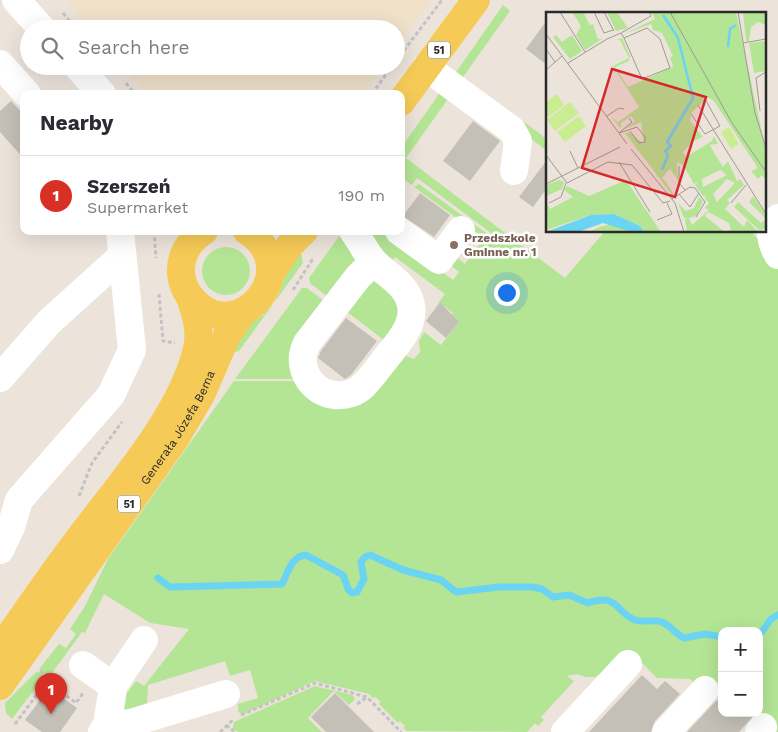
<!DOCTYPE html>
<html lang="en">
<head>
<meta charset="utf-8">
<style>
  body { margin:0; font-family:"Work Sans",sans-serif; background:#f2f2f3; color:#2b2b33 }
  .controls { position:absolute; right:15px; bottom:15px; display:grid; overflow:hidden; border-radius:10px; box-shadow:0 5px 20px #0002 }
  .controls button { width:45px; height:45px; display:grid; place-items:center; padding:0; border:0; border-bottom:1px solid #e1e1e2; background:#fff; color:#2b2b33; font:25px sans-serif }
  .you { position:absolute; left:506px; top:292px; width:18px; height:18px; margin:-12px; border:4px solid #fff; border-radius:50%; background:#1a73e8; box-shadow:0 0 0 8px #1a73e833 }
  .badge { display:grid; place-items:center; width:32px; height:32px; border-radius:50%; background:#d93025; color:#fff; font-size:16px; font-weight:700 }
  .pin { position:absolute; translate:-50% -41px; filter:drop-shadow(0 1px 2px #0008) }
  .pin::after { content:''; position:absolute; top:26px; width:18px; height:15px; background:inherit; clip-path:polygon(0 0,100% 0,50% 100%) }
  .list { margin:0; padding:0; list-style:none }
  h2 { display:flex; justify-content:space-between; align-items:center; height:65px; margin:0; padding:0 20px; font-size:21px }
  h2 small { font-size:16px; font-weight:400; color:#7c7c81 }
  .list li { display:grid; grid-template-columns:32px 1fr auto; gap:15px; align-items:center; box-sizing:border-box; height:80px; padding:0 20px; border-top:1px solid #e1e1e2 }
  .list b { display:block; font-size:19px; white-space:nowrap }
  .list p { margin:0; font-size:16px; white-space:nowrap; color:#7c7c81 }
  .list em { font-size:16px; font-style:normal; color:#7c7c81 }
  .icon { flex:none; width:28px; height:28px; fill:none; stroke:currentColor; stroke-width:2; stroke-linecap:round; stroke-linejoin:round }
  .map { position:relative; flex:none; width:778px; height:732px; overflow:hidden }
  .search { position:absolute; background:#fff; box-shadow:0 5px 20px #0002; left:20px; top:20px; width:385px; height:55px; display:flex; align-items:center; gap:12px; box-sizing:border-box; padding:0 18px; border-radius:28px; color:#7c7c81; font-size:19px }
  .panel { position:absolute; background:#fff; box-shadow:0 5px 20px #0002; left:20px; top:90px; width:385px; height:145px; border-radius:10px }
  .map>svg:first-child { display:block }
  .education { fill:#efe1ca }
  .green { fill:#b4e595 }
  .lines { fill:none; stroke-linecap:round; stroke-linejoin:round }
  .stream { stroke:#6ad4f2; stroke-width:7 }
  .building { fill:#c4bfb7 }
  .path { stroke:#c3c3c3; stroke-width:3; stroke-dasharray:4 2.5; stroke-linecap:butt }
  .minor { stroke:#fff; stroke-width:28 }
  .major { stroke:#f5ca57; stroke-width:28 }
  .education-dot { fill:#8d6e63; stroke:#fff; stroke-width:2 }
  .labels { text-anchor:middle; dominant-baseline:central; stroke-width:5; stroke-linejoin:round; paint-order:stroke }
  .shield { fill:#fff; stroke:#6a6a6a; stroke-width:1 }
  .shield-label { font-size:11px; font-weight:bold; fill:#2a2a2a }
  .education-label { font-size:12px; font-weight:bold; fill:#785e54; stroke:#fff; text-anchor:start }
  .street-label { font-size:12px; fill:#2a2a2a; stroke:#fff }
  .inset-river { fill:none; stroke:#6ad4f2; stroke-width:2.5 }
  .inset-road { fill:none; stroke:#9e9a94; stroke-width:1 }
  .view { fill:#d62828; fill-opacity:0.15; stroke:#d62828; stroke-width:2.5 }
  .inset-edge { fill:none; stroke:#2a2a2a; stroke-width:2.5 }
</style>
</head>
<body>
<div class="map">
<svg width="778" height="732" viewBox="0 0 778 732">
  <rect width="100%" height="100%" fill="#ece4db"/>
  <path class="education" d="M65,0H432L396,48V29H89Z
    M122,66H383L363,94H145Z"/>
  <path class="green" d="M503,5L510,11L463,77L547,139V151L452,78Z
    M439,94H444L448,99L406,158L565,278L605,231H751L778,263V732H769L748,713H759V631H722V698L711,695L690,679L657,678L641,662L608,669L595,677H586L577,674L567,676L574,681L541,717L544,720L538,726L535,723L527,732L407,731L403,728L405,726L400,721L398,723L379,704L380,701L375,697L373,698L369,694L315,681L243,714L238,712V704L258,698L250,670L230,676L225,661L148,685L147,705L124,712L127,693L136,681L144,686L189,629L150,623L104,594L85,633L82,632L49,677L39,669L59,644L66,648L76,634L70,629L85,606L108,559L234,381H303L321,397L395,352L414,359L420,352L419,341L424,332L441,345L459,322L451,316L453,313L439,302L445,294L395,257L390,262L366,231H386L453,280L459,272L450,265L456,257L465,264L484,238L414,187L419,184L489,235L491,233L417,178L412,185L404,180L401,184V148Z
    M343,231L359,259L333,301L310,283L309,278Z
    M202 271a24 24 0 1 1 48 0a24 24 0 1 1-48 0Z
    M300,248L303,263L239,351L231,353L245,326L262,316L274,303L280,291L285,269Z
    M378,279L402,306L389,344L342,308L363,281Z
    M302,288H307L329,305L301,379H235Z
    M37,671L44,677L12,719L6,713L5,703Z
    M315,686L352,695L355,699L349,705L334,691L308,718L322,732H238L233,728L234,722Z"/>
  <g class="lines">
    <path class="stream" d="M158,578L170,587L282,584C288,573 291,556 306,555L343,575L348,589L352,593L357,592L364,579L361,562L365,557L370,555L403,570L441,580L456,592L499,587H532L542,589L553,597L569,595L588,603C618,592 616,613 635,620C644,623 654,619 662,622C671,626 676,634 684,638L705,634L722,637
      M759,636L771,619L778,615"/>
  </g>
  <path class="building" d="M547,20V65L526,49Z
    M11,101L24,115V159L0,132V111Z
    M473,121L500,141L470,181L443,161Z
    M547,160V188L533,207L519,197Z
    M420,193L450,215L434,237L403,216Z
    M440,302L459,322L446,338L426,321Z
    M346,318L377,341L351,375L345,379L318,358L321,351Z
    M642,675L657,689L665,681L680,694L655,721L651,732H589Z
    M49,688L77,708L60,732H42L25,720Z
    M335,693L374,732H326L311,717Z
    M717,700L722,705V713H756L739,732H687Z"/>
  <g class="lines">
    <path class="path" d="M63,13L76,29
      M396,61L442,0
      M126,83L135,94
      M372,94L392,66
      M154,231L156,258
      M293,290L314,257
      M159,294L163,341L175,343
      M79,496L92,463L122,422
      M40,671L45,675L47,681
      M357,704L367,697
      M241,715L315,683L367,697L401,732
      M15,724L47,681L76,703L83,693
      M226,725L235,732
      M220,732L234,719"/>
    <path class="minor" d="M16,0L42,29
      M0,64L27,94
      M77,66L102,94
      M426,67L512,130L518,141L514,171
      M778,218C767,228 771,243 778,255
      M353,231C361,241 366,254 375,263C388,276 407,285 411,305C415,326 397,344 386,358C379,367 372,377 364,385C348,401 320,398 308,378C301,366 301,355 307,343L358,277L373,262
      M399,231L439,260L461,230
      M0,378L49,322L122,256
      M0,550L11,527L19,500L111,395L132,350L120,231
      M83,665L113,686
      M107,725L113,686L144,640
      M102,732L107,725L131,723L226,694
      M565,732L628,664
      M666,732L705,690
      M759,732L763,727"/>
    <g class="major">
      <path d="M401,102L476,0"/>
      <path d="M204,231C190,240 180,255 181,273C182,285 187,295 196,303C241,346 305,268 247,231"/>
      <path d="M270,274L290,245L304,231"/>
      <path d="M0,649C25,614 49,578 75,544C116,488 181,417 197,349C201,331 196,314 190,297"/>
      <path id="s1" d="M0,686L175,439L201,395L227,335L243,312"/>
    </g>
  </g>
  <circle class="education-dot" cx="454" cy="245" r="5"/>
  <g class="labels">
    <g class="shield">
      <rect x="428" y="41.5" width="22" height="17" rx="4"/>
      <rect x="118" y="495.5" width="22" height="17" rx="4"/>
    </g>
    <g class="shield-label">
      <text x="439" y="50">51</text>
      <text x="129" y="504">51</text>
    </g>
    <g class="education-label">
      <text x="464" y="238">Przedszkole<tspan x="464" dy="14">Gminne nr. 1</tspan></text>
    </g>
    <g class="street-label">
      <text stroke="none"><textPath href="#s1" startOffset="314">Generała Józefa Bema</textPath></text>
    </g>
  </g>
  <g transform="translate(546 12)">
    <rect width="220" height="220" fill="#ece4db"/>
    <path d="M26,0H37L44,13L47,12L52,27H56L39,38L30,23L35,14ZM61,0H71L82,16L70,19ZM105,0H190L220,139V168L216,163L212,167L205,159L211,157L210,153L168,89L162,85L146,100L144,109L157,125L147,129L137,140L140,145L166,129L168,124L172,132L164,133L170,144L177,155L182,149L191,169L194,167L198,173L181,188L184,191L179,197L198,215L201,208L212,220H185L183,211L162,200L159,204L179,220H141L139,207L142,206H138L132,191L140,199L148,196L153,185L157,189L150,204L143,206L146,213L163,198L159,196L163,191L158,185H162L157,184L149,173L153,169L148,172L137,153L131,150L132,168L124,157L116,166L120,170L128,183H126L79,121L83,120L98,132L95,110L77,118L89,109L85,104L75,111V117L65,104L72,110L93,95L67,54L83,46L74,28H70L76,26L84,44L83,49L69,55L82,75L127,55L124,45L127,44L116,21L107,18L105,12L78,22L109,7ZM174,158L181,163L157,175L156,167ZM181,167L189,171L171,190L167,182ZM197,0H220V13L212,10L205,15L203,29H200ZM10,23L16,30L26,23L36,39L24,47L7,25ZM220,29V59L208,61L203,31ZM13,168L18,170L16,177L0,184V173ZM80,168L115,220H98L94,214L68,202L45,203L0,218V189L4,197L27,185L18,178L21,174L43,184ZM207,184L218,200L220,205V217L213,218L188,195L192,190L215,211L220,207L203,190ZM65,212L83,220H43L53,215Z" fill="#b4e595" fill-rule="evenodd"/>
    <path d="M11,82L18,93L2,105L0,90ZM24,90L33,101L9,119L1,108ZM33,104L40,114L19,130L11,120ZM183,115L193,132L185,137L175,120Z" fill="#c9ed90"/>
    <path d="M68,202L94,214L98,220H85L57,211L32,220H0L45,203Z" fill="#6ad4f2"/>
    <path class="inset-river" d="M182,35L184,17L190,13M116,158L122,143L119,139L125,134L121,130L147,86L132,26L117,3"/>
    <path class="inset-road" d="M14,0L39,40M48,0L58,21L67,18M58,0L68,19M124,0L186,111L220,160M192,0L209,101L220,136M75,21L105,4L103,0M0,22L81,132M197,31L220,27M0,37L9,50M22,51L61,27L75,21L78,26L101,16L114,27L124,56L96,67L78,26M0,58L16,44M152,93L220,202M214,99L210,66L220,60M145,102L159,122L174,114L159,87M61,104L73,96L78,97M74,120L86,110L83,106M73,121L91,115L99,125V130L93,131L84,119M85,137L129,191L138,220M24,139L32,156M0,143L21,171L62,150L86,153L117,191L124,189M73,150L104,200M133,154V171L139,178M0,172L74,135M133,182L144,195L153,181M126,187L144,175L149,176L159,190L150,205M3,191L15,185L20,171M185,191L200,173M111,208L126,202L121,191"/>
    <path class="view" d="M66,57L160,85L129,185L36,156Z"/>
    <rect width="220" height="220" class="inset-edge"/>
  </g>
</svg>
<div class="controls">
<button>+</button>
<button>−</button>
</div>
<div class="you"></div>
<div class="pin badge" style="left:51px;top:714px">1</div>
<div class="search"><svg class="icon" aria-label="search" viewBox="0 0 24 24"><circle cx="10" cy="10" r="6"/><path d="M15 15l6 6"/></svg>Search here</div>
<section class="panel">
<h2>Nearby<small></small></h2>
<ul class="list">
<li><span class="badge">1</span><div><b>Szerszeń</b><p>Supermarket</p></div><em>190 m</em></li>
</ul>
</section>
</div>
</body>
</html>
